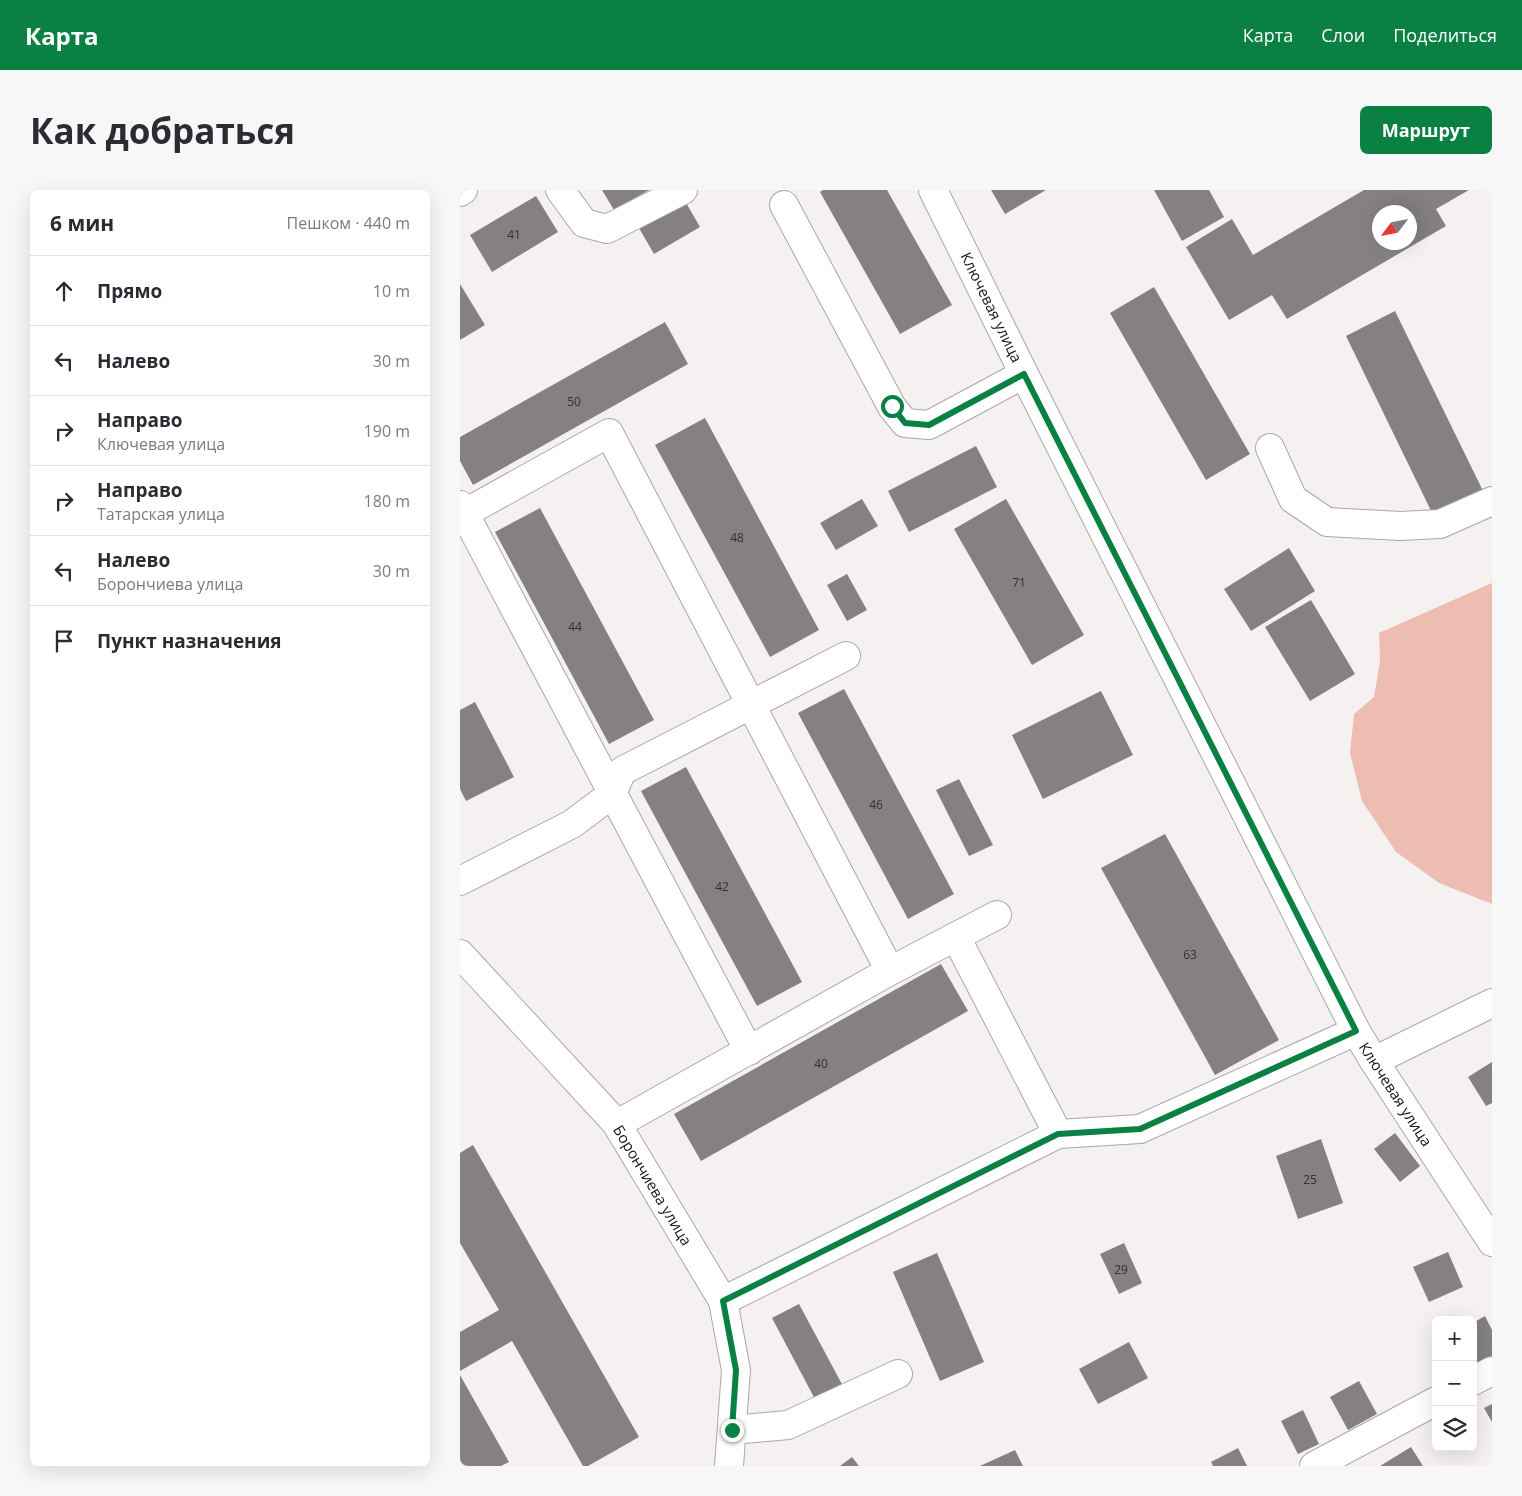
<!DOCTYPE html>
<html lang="ru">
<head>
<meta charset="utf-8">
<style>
  body { margin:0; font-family:"Open Sans",sans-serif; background:#f7f7f7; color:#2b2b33 }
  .controls { position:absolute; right:15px; bottom:15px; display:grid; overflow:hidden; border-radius:8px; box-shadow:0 5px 20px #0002 }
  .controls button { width:45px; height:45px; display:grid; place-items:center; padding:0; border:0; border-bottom:1px solid #e1e1e2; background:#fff; color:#2b2b33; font:25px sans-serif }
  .compass { position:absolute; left:912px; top:15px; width:45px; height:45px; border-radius:50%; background:#fff; box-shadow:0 5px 20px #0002; rotate:238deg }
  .stop { position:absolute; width:15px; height:15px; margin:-11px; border:4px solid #0b8043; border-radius:50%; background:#fff }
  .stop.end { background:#0b8043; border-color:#fff; box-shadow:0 1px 5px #0008 }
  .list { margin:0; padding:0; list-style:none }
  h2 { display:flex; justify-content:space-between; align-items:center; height:65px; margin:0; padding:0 20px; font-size:21px }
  h2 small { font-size:16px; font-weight:400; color:#7c7c81 }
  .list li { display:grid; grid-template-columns:32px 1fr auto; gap:15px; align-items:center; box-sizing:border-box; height:70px; padding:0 20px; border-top:1px solid #e1e1e2 }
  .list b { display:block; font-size:19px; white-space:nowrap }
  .list p { margin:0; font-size:16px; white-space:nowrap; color:#7c7c81 }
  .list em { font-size:16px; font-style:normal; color:#7c7c81 }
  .icon { flex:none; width:28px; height:28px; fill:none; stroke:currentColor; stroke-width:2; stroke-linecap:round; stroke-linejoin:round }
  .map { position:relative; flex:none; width:1032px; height:1276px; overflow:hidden; border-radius:8px }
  header { display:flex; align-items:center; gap:30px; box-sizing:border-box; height:70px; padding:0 25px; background:#0b8043; color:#fff }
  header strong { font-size:24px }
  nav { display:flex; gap:28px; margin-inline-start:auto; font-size:18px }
  .intro { display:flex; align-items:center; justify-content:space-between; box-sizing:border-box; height:120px; padding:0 30px }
  h1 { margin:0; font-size:35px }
  .button { padding:12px 22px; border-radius:8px; background:#0b8043; color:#fff; font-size:18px; font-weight:700 }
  main { display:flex; gap:30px; padding:0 30px }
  aside { flex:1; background:#fff; border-radius:8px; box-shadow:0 5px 20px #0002 }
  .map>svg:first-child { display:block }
  .green { fill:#ecbdb0 }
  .building { fill:#848180; fill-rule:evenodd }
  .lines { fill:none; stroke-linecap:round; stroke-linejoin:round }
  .minor-casing { stroke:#aaa7a6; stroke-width:30 }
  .major-casing { stroke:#aaa7a6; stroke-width:30 }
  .minor { stroke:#fff; stroke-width:28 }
  .major { stroke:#fff; stroke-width:28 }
  .route { stroke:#0b8043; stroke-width:6 }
  .labels { text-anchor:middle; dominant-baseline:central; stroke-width:4.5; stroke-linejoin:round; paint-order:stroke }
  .number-label { font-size:12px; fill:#323130 }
  .street-label { font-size:15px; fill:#171615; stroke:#fff }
</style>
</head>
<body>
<header>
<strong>Карта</strong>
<nav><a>Карта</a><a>Слои</a><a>Поделиться</a></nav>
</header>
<div class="intro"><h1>Как добраться</h1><a class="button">Маршрут</a></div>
<main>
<aside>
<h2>6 мин<small>Пешком · 440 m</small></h2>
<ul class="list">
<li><svg class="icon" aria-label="ahead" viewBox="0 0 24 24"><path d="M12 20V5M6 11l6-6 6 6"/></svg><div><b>Прямо</b></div><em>10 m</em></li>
<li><svg class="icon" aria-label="left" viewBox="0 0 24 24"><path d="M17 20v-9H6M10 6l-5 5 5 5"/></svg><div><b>Налево</b></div><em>30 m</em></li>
<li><svg class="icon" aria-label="right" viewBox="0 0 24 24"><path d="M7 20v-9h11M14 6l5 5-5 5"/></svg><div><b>Направо</b><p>Ключевая улица</p></div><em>190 m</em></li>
<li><svg class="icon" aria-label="right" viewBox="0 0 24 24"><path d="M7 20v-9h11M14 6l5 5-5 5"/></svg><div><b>Направо</b><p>Татарская улица</p></div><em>180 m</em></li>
<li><svg class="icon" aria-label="left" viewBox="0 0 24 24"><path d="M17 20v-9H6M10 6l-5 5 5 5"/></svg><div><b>Налево</b><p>Борончиева улица</p></div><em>30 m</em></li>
<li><svg class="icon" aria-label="arrive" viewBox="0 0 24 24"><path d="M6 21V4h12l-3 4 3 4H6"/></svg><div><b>Пункт назначения</b></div></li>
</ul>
</aside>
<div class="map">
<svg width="1032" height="1276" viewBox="0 0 1032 1276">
  <rect width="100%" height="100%" fill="#f5f1f0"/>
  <path class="green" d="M1032,393V714L979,693L936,662L902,611L890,563L894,524L914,507L920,471L919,443Z"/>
  <path class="building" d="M142,0H189L154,20Z
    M363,0H427L492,115L440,144L360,2Z
    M531,0H586L545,24Z
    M694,0H749L764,27L722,51Z
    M904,0H1009L976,19L986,36L827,129L812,105L769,130L726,57L772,29L793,65ZM919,22H949V52H919Z
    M76,6L98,42L32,82L10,45Z
    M225,11L240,37L194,64L179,38Z
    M0,94L25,135L0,150Z
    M694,97L790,264L746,290L650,123Z
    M935,121L1025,305L975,329L886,146Z
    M205,132L228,174L13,295L0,271V247Z
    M245,228L359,440L310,467L195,255Z
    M516,256L537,297L449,342L428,301Z
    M402,309L418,336L376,360L360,333Z
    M546,309L624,445L572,475L494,339Z
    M80,318L194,530L149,554L35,342Z
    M829,358L855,401L791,441L764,399Z
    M387,384L407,420L387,431L367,395Z
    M851,410L895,484L850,511L805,437Z
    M384,499L494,704L448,729L338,523Z
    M641,501L673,565L583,609L552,545Z
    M15,512L54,587L6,611L0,599V520Z
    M226,577L342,792L297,816L181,601Z
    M499,589L533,655L509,666L476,600Z
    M705,644L819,850L755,885L641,678Z
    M481,774L508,821L241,971L214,924Z
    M1032,872V913L1026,916L1008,887Z
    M935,943L960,976L940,992L914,959Z
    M861,949L883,1013L838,1029L816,966Z
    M13,955L179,1247L128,1276H123L52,1151L0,1181V1142L39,1120L0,1053V963Z
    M664,1053L682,1093L659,1104L640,1064Z
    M988,1062L1003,1097L969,1112L953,1077Z
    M477,1063L524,1172L480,1191L433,1082Z
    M339,1114L384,1198L357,1213L312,1128Z
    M1025,1126L1032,1140V1167L1017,1175L1013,1169V1133Z
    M669,1152L688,1188L638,1214L619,1179Z
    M0,1185L49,1272L41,1276H0Z
    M899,1191L917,1224L888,1240L870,1207Z
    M1032,1214V1232L1024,1218Z
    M843,1220L859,1254L838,1264L821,1231Z
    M951,1257L963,1276H920Z
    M778,1258L787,1276H753L751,1272Z
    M555,1260L563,1276H520Z
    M392,1267L399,1276H380Z"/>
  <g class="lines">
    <g class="minor-casing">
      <path id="minor" d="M100,0L124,33L147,39L223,0
        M473,0L564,184L896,841L914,871L1032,1052
        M324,15L432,217L445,233L469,235L564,184
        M810,258L833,309L867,332L940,336L980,334L1032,311
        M0,315L289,861
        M5,323L149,243L430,781
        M0,691L112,634L152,604L162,581L386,466
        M496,747L598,944
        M0,764L156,933L263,1111L276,1180L269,1276
        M914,871L1032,813
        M156,933H159L430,781L537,725
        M263,1111L598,944L680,939L896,841
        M1013,1191L1032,1181
        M272,1240L328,1235L438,1184
        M854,1276L976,1211"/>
    </g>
    <g class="major-casing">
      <path id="major" d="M0,2L3,0"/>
    </g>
    <use href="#minor" class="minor"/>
    <use href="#major" class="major"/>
  </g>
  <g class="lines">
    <path class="route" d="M272,1240L276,1180L263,1111L598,944L680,939L896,841L564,184L469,235L445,233L432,216"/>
  </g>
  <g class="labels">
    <g class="number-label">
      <text x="54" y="44">41</text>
      <text x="114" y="211">50</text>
      <text x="277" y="347">48</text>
      <text x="559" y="392">71</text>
      <text x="115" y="436">44</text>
      <text x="416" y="614">46</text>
      <text x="262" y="696">42</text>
      <text x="730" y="764">63</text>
      <text x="361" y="873">40</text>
      <text x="850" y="989">25</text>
      <text x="661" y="1079">29</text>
    </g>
    <g class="street-label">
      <text transform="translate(532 117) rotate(64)">Ключевая улица</text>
      <text transform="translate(936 904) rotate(57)">Ключевая улица</text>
      <text transform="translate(193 995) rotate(59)">Борончиева улица</text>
    </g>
  </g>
</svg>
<div class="controls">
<button>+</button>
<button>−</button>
<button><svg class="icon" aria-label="layers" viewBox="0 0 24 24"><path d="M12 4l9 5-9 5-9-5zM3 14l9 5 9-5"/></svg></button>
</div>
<svg class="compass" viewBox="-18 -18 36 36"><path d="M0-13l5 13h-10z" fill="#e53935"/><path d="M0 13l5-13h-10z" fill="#7c7c81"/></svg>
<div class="stop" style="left:432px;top:216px"></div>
<div class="stop end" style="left:272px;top:1240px"></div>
</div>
</main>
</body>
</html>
